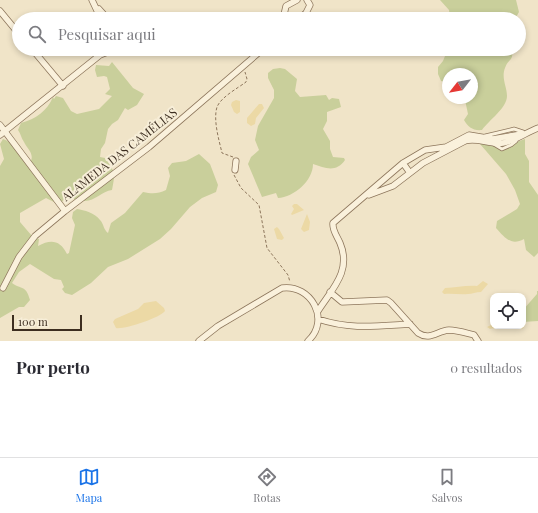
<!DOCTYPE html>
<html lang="pt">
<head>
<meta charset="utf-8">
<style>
  body { margin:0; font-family:"Playfair Display",serif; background:#f7f7f7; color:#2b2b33 }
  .controls { position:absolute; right:12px; bottom:12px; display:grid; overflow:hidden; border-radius:8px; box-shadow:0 2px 6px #0003 }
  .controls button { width:36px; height:36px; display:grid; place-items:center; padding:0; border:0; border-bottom:1px solid #e1e1e2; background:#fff; color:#2b2b33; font:20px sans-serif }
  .compass { position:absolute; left:442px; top:68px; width:36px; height:36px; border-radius:50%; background:#fff; box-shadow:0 2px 6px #0003; rotate:239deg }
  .scale { position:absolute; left:12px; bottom:10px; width:70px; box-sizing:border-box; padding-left:4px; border:2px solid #3d2e20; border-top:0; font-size:11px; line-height:14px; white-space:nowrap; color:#3d2e20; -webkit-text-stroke:3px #f7eed8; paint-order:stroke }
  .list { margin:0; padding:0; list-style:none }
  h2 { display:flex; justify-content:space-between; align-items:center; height:52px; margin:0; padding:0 16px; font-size:17px }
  h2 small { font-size:13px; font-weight:400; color:#7c7c81 }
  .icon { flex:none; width:22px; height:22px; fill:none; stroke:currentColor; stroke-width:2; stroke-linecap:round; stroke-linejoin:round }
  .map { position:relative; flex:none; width:538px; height:341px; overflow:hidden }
  .search { position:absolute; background:#fff; box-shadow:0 2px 6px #0003; left:12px; right:12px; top:12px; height:44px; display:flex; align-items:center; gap:10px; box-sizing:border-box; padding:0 14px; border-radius:22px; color:#7c7c81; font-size:15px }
  .sheet { height:116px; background:#fff }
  nav { display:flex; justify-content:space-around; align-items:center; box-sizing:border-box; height:56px; border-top:1px solid #e1e1e2; background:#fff; font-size:11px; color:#7c7c81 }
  nav a { display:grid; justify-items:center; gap:2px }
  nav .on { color:#1a73e8 }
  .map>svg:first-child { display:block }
  .green { fill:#c9cf9b }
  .sand { fill:#ecd9a5 }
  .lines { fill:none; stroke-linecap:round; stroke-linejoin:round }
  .lane-casing { stroke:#8d765c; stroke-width:4.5 }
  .street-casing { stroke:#8d765c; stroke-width:7 }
  .path { stroke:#8d765c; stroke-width:1; stroke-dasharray:3 2; stroke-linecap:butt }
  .lane { stroke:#faf1dc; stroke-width:3 }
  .street { stroke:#faf1dc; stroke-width:5.5 }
  .labels { text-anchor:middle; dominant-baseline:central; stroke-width:4; stroke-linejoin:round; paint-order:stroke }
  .street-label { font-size:12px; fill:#3d2e20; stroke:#f7eed8 }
</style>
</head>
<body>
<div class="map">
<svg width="538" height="341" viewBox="0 0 538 341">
  <rect width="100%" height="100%" fill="#f0e4c8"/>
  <path class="green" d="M440,0H516L519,12L515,19H450L449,10Z
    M435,49H512C514,61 508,59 505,68C501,78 507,87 507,96C507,108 489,120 482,130C473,131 468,127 464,120L468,114L465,100L466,98H472V74H448V83L441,81L438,74V67L443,61L445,56Z
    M112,62L133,88L144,94L137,105L128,110L125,108L118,120L112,124L108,129L105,143L101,149L100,157L105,158C116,173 115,173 112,190C102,191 95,201 85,201C78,202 72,197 66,196L60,205L46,198L20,213V222L32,236L39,239L38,246C51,239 60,240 67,254L69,253L75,225L72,218L73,212L77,209C84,210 95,213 100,220C104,224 103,229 108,233L111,223L125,213L143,192C152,194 158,194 166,190L170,176L168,168L172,163L186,161L199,154L210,164L218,185L216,192L202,198L190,207L171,229L160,239L128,259L108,267L91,283L72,295L65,293L62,289L64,287L61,280L54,279L30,264L19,272L12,283C22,290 26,285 30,300L24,307H19L0,318V166L4,159L0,144L3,139C13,142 20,155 26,164L30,163C35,154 28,150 24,142C21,138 21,134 18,130L21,123C36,119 47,111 53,97L54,99L56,96L63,98L71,111L77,114L99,109L112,96L105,94L110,89L107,77L104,76L97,77L95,70L96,65L109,66Z
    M280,68L285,69L297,79L295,91L300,97L326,95L329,100L332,98L339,99L341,107L327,112V121L323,129L330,141V149L333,157L344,158L345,160C336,173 325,168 313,164C313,181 294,197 278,198L276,193L262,197L248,164L251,157L259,150L255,140L258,126L274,98V90L268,78V73L273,69Z
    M525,139V154L529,161V182L538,195V253L534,257L526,250L524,239C511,246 505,238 496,228L497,221L517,209L520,204L515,190L506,174L480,144V142C500,146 506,146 525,139Z
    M537,291H538V321L523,322V310L537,294Z"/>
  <path class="sand" d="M236,100L240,101V112L237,114L234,112L231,105L232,102Z
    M259,104H262L264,108L256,118L255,124L251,126L247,123V118Z
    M294,204H297L304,210L292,215L291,214L294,209L292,206Z
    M307,214L310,222L309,230L304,232L301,229Z
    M277,227L279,229L284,238L282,240L277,239L274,229Z
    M483,281L488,284L481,292C476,292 472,294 468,294C460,295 452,293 444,294L442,292L445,288C456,288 466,285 477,286Z
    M156,301L164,308L165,311C160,318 123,330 116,328L113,322L115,319L138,309L144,303Z
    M493,324V326L523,325L524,327L522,329C516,328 496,327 490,329L487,327Z"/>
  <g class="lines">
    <g class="lane-casing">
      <path id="lane" d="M485,136L514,129L523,132
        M492,143L502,149L511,145L516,141"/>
    </g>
    <g class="street-casing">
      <path id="street" d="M92,0L101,19
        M99,9L108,19
        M0,11L19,34
        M283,19L286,6L297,0
        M299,19L306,13L310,5L307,0
        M32,49L63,86
        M100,55L116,49
        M0,125L65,211
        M0,135L100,55L102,49
        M403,163L410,173
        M235,170L236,161
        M369,195L393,186L423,163L465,141C477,137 490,145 503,143C515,141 527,132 538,128
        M3,288L19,257L35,236L65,211L149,147L263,49
        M330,292L342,302L387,300L391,303L418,333C430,341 437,331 449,330C457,330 466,333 474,335L478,341
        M318,311C332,289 352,271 340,243C337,236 332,230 333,223L403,163L425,150L446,147L469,135L493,139L522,134
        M318,319C351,330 376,326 410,324
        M199,341L218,326L282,288C311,284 331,320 308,341"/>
    </g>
    <path class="path" d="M233,157L222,153C219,140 213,120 217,107C221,97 238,88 246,82L247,79L245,72
      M234,175L241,188L259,205L267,248L288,275L290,282"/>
    <use href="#lane" class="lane"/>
    <use href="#street" class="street"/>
  </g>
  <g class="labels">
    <g class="street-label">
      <text transform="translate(119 154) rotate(-38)">ALAMEDA DAS CAMÉLIAS</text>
    </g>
  </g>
</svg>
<div class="controls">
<button><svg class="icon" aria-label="locate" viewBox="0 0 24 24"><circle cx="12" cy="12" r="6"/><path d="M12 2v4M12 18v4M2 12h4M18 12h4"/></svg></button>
</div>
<svg class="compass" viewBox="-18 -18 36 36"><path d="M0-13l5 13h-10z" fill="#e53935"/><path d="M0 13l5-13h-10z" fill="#7c7c81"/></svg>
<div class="scale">100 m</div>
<div class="search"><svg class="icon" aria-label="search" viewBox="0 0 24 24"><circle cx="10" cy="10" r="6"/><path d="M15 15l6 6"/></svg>Pesquisar aqui</div>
</div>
<section class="sheet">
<h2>Por perto<small>0 resultados</small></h2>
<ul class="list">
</ul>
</section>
<nav>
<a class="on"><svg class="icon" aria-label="map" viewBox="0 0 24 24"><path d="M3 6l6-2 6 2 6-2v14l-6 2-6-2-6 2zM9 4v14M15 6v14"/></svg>Mapa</a>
<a><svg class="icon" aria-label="directions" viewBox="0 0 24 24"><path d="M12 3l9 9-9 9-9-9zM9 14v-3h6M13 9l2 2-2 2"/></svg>Rotas</a>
<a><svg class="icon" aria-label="saved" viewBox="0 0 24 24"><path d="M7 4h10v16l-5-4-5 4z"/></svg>Salvos</a>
</nav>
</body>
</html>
